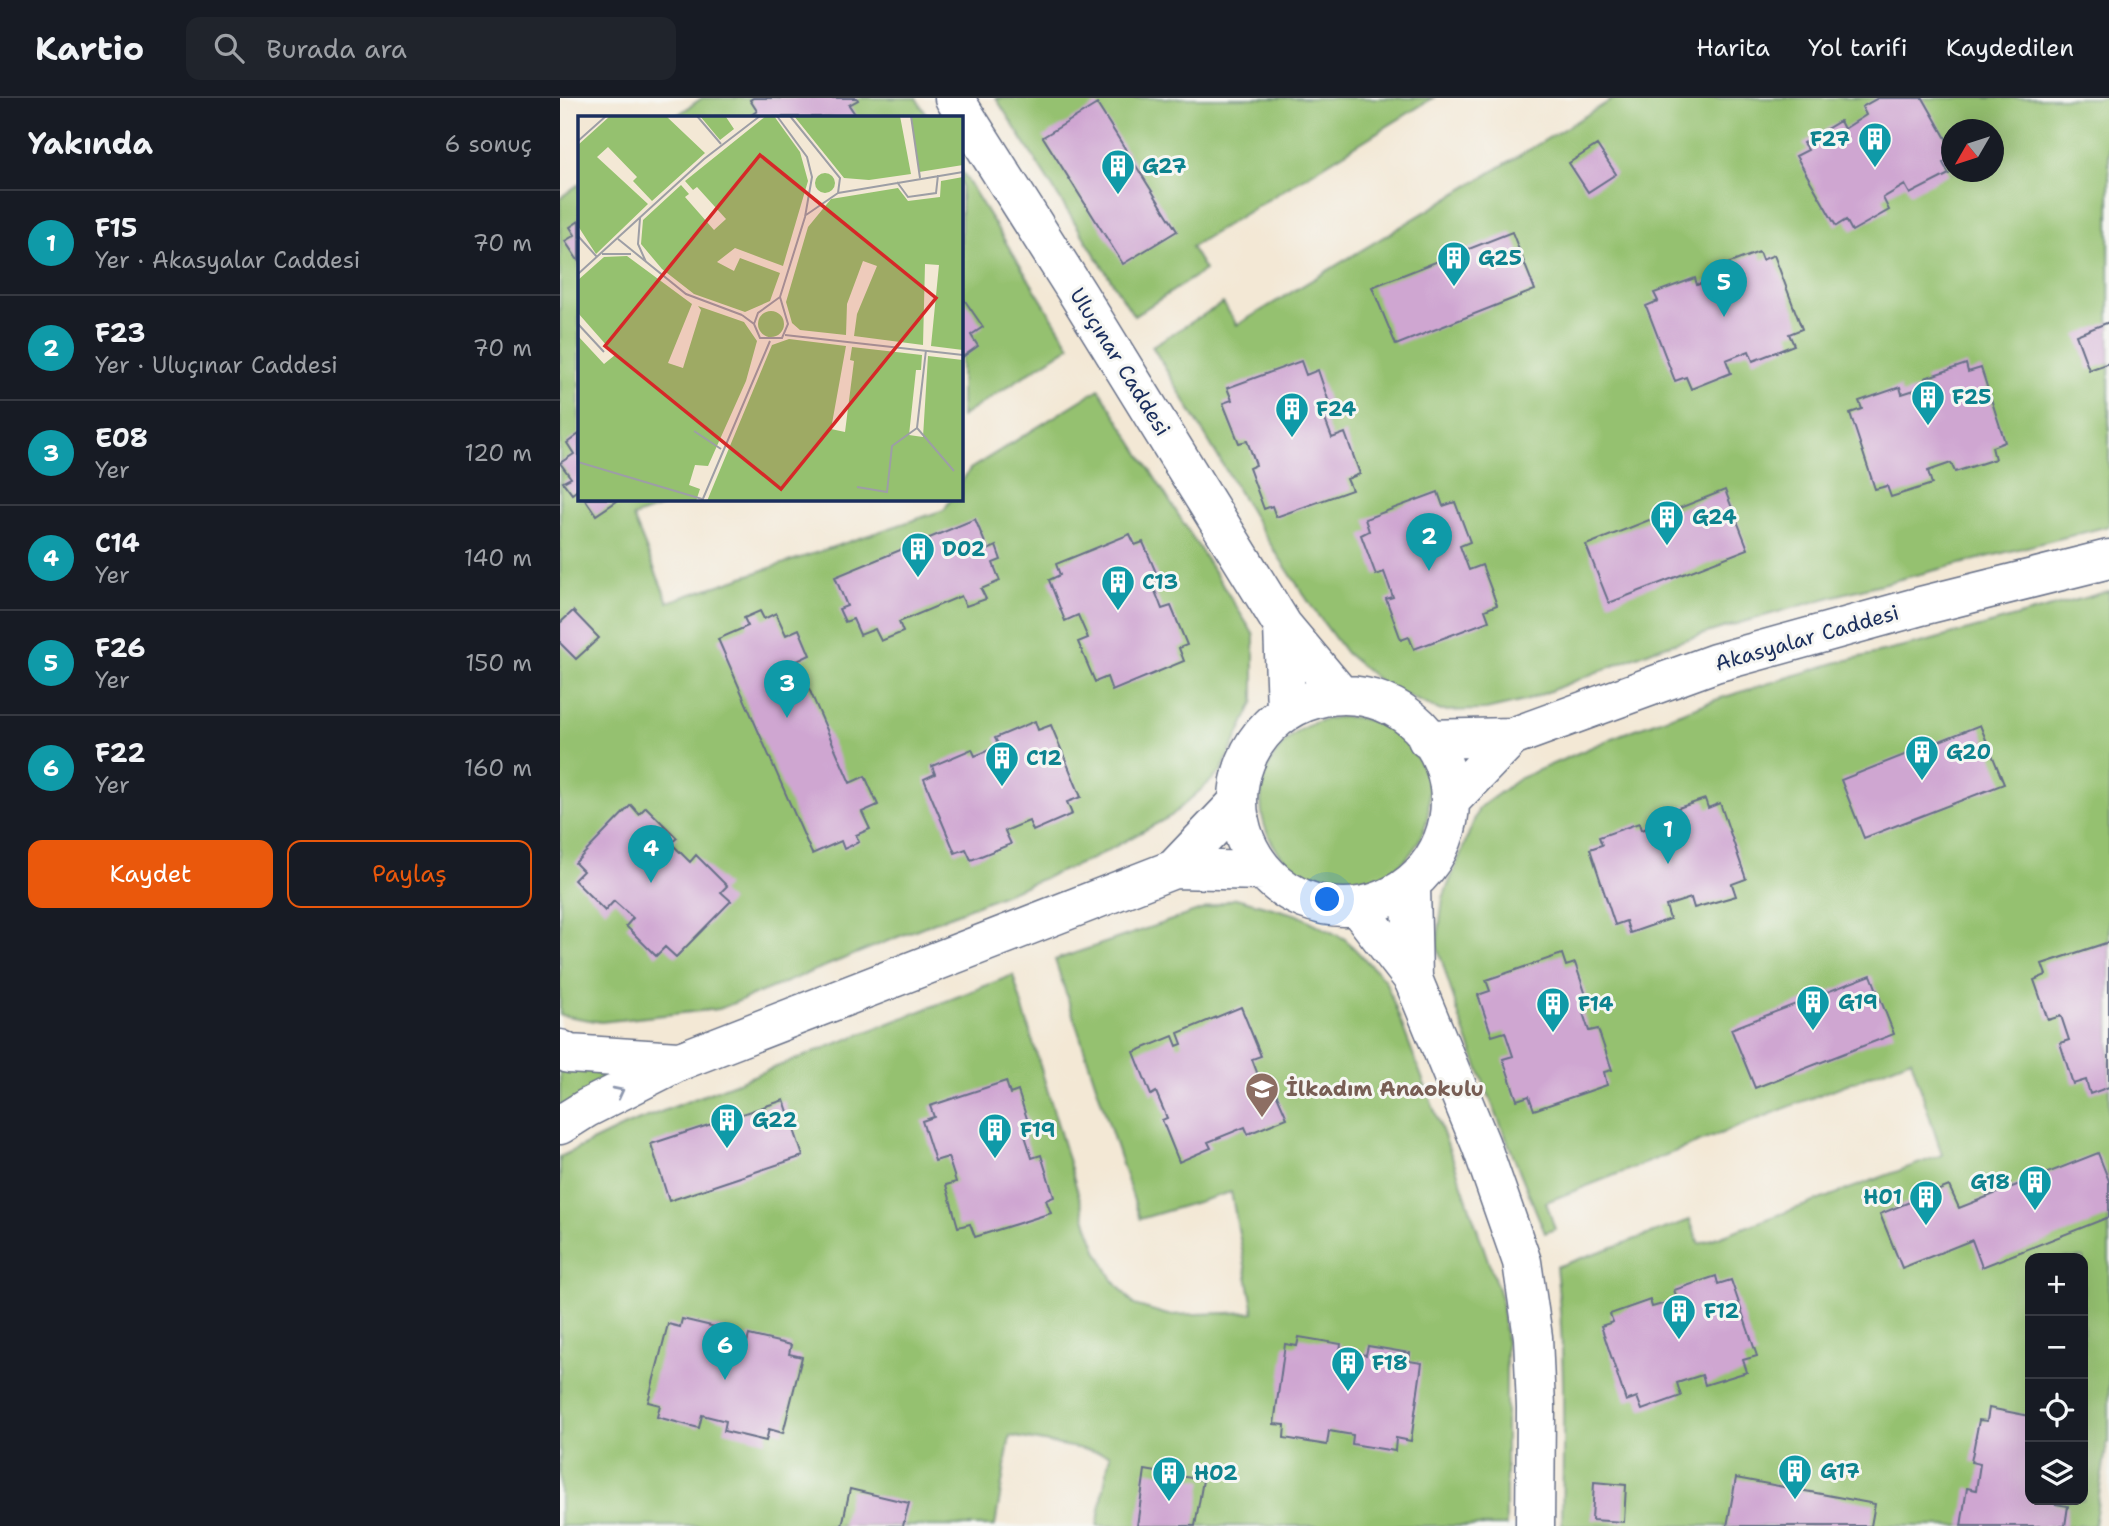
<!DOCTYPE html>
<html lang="tr">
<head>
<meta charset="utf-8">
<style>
  body { margin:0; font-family:"Shantell Sans",sans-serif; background:#20242c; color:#f1f3f6 }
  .controls { position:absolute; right:21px; bottom:21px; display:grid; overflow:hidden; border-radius:14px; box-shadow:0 7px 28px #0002 }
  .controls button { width:63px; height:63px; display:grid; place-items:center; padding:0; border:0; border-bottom:2px solid #363941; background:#171b24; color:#f1f3f6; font:35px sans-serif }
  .compass { position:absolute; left:1381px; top:21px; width:63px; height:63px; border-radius:50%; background:#171b24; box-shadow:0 7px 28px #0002; rotate:231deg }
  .you { position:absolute; left:768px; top:802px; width:24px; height:24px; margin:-18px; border:5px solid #fff; border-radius:50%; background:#1a73e8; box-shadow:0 0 0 10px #1a73e833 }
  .badge { display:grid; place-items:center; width:46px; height:46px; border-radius:50%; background:#ea580c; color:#fff; font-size:23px; font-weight:700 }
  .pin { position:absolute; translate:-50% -58px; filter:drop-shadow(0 2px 4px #0008) }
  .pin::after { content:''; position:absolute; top:37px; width:24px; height:21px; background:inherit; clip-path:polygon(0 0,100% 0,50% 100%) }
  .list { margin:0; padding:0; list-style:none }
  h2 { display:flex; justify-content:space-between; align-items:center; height:91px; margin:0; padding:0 28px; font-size:30px }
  h2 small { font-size:23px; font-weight:400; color:#9ea1a6 }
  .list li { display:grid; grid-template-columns:46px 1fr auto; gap:21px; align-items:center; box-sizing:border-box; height:105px; padding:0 28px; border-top:2px solid #363941 }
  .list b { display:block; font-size:26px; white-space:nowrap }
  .list p { margin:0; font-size:23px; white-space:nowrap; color:#9ea1a6 }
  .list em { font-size:23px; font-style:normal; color:#9ea1a6 }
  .actions { display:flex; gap:14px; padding:21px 28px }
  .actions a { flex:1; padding:16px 0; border:2px solid #ea580c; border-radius:14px; text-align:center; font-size:24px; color:#ea580c }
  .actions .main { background:#ea580c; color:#fff }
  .icon { flex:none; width:38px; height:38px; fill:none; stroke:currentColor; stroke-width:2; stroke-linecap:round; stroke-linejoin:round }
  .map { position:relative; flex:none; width:1549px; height:1428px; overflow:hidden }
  header { display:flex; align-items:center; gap:42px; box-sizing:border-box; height:98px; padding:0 35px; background:#171b24; border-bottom:2px solid #363941 }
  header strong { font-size:33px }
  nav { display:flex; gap:38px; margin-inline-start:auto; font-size:24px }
  .search { width:490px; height:63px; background:#20242c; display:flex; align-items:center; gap:18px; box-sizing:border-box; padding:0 24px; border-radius:14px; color:#9ea1a6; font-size:26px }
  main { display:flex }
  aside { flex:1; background:#171b24 }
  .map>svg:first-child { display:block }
  .green { fill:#95c16f; stroke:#587866; stroke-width:2; fill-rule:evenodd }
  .building { fill:#cfa6d1 }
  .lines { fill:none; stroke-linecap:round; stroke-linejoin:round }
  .tertiary-casing { stroke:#677088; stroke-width:41 }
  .primary-casing { stroke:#677088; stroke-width:41 }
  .tertiary { stroke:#fff; stroke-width:38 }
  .primary { stroke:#fff; stroke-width:38 }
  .oneway { stroke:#8d97ae }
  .labels { text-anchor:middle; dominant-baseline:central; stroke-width:6; stroke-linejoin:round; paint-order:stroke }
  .culture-label { font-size:21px; font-weight:bold; fill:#0d838f; stroke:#f6f6f2; text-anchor:start }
  .street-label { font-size:21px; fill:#1b2f5e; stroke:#f6f6f2 }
  .education-label { font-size:21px; font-weight:bold; fill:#785e54; stroke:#f6f6f2; text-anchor:start }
  .inset-road { fill:none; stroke:#9d9ea5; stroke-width:2 }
  .view { fill:#d62828; fill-opacity:0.15; stroke:#d62828; stroke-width:3.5 }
  .inset-edge { fill:none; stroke:#1b2f5e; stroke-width:3.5 }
</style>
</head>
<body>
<header>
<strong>Kartio</strong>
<div class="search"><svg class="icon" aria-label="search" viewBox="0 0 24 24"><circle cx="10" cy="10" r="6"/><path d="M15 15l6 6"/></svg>Burada ara</div>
<nav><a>Harita</a><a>Yol tarifi</a><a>Kaydedilen</a></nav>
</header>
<main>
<aside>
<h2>Yakında<small>6 sonuç</small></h2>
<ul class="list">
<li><span class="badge" style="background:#0f9aa8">1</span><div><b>F15</b><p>Yer · Akasyalar Caddesi</p></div><em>70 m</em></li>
<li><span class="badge" style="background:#0f9aa8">2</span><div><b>F23</b><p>Yer · Uluçınar Caddesi</p></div><em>70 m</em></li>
<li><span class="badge" style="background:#0f9aa8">3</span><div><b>E08</b><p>Yer</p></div><em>120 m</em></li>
<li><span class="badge" style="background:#0f9aa8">4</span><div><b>C14</b><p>Yer</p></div><em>140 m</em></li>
<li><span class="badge" style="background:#0f9aa8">5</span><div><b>F26</b><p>Yer</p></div><em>150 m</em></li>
<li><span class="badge" style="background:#0f9aa8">6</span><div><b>F22</b><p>Yer</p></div><em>160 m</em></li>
</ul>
<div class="actions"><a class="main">Kaydet</a><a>Paylaş</a></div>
</aside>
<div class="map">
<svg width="1549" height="1428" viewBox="0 0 1549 1428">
  <rect width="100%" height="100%" fill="#f6f6f2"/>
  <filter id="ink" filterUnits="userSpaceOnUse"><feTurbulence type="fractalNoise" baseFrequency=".0143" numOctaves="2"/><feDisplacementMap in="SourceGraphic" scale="14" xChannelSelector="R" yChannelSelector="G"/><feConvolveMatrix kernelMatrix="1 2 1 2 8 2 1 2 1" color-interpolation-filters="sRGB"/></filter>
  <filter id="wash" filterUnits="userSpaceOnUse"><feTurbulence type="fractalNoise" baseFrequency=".00686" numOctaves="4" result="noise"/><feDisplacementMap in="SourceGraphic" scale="28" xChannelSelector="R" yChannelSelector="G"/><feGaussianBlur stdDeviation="1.57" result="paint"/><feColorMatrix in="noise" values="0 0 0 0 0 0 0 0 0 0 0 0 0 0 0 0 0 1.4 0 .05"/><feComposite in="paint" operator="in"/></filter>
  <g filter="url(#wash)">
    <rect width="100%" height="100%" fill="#f3e8d5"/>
    <path class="green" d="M142,0H356L368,19H115Z
      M436,0H873L631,149L645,172L574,218Z
      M1055,0H1549V428L1278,497L1176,526L1095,551L965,603L926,612L881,613L825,588L786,555L754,512L707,441L592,248L663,205L677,227ZM1392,32H1434V74H1392Z
      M401,72L510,248L401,319Z
      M19,86V401H123L73,419L108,504L384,412L391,401H401V385L410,371L539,291L694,537V603L661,674L611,718L534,760L159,911L41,924L0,917V100Z
      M1549,493V1345H1547L1534,1428H1002C1003,1342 1006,1255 996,1169L1130,1122L1139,1146L1382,1057L1351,961L986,1104L995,1131L985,1135L928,996L900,921L877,847L883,800L919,710L960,680L1062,636L1158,601L1275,565L1365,544ZM1470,1160H1523V1402H1470Z
      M701 703a84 84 0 1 1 168 0a84 84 0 1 1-168 0Z
      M676,800L738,817L785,841L825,882L894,1064L941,1200L946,1245V1428H537L550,1356L450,1338L435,1428H0V1059L67,1027L453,877L528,1128L538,1154L553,1182L574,1207L608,1217L694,1214L671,1094L580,1121L495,862Z
      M85,971L0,1011V972Z"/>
    <g id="blocks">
      <path class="building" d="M193,0H297L298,2L289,7L297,19H191L190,18L197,13L190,2Z
        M1318,0H1363L1392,51V60L1383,65L1389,76L1350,96L1345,87L1323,100L1329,112L1292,133L1286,122L1276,128L1236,58L1248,52L1243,45L1280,23L1284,31L1306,17L1302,9Z
        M537,6L617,133L563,166L483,39Z
        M1037,47L1056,76L1028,94L1009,65Z
        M19,123V164L5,143L15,137L10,129Z
        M952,134L975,192L836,247L812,189Z
        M1199,154L1202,162L1214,157L1242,231L1229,236L1234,247L1193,263L1189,253L1166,262L1171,275L1131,291L1126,279L1115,283L1086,208L1098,203L1094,195L1135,180L1137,187L1162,178L1159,169Z
        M401,197L423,229L411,237L418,248L401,260Z
        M1549,224V265L1529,272L1516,237Z
        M741,263L746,277L758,272L772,313L763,316L772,340L785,335L800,376L787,381L792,392L716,419L712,408L704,411L689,370L696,367L692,356L687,343L679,345L663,305L672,302L667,290Z
        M1406,266L1408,274L1421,270L1445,344L1432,349L1435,361L1395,374L1391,365L1368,373L1372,386L1331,399L1327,388L1315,391L1290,315L1302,311L1299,303L1340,289L1342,296L1367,288L1365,280Z
        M19,336V391L12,396L3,384L11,380L0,365L14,356L7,345Z
        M1165,392L1188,451L1049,505L1026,447Z
        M878,394L883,408L895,404L910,444L900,448L909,472L922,467L937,507L925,512L929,523L854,551L849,539L841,542L826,501L833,499L824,474L816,477L801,437L809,433L805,421Z
        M25,401H60L36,417Z
        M415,421L428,452L436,448L441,462L433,465L440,483L421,491L426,501L406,508L401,498L339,524L343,534L321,543L315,531L300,537L293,521L285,524L279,511L287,508L275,479Z
        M570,436L575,447L583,444L600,484L592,486L597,498L602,511L611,508L627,547L619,550L624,563L552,593L547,579L535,584L518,544L528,540L518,517L505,523L489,482L500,477L496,466Z
        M13,513L39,540L16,561L0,545V525Z
        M200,513L204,521L216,515L226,537L239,531L250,557L237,563L290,685L305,678L318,707L302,714L310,731L296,737L299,744L284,751L281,743L252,756L158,541L188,528L184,520Z
        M475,623L478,632L491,627L521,699L507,704L512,716L473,733L469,723L445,733L451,746L411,762L406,751L395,755L364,681L375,676L372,668L412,651L415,658L439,648L435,640Z
        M1420,627L1444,686L1304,740L1281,682Z
        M1145,701L1148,710L1160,705L1186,781L1172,786L1176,798L1134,810L1131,800L1106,808L1110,821L1070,835L1066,823L1055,827L1030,751L1042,747L1039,739L1079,725L1081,732L1106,724L1103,715Z
        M71,707L79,716L86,709L117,740L111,745L130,764L136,757L167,788L161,794L171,803L116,859L105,849L96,858L66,828L73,820L54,803L45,813L14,782L23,773L15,765Z
        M1549,844V989L1530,996L1526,982L1513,986L1500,945L1509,942L1501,918L1488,922L1474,882L1486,877L1482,866Z
        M1002,856L1006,868L1015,865L1029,906L1021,909L1029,933L1038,931L1052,972L1044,974L1047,987L974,1012L969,998L957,1002L943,961L953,958L945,934L932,938L918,897L930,893L926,882Z
        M1311,877L1334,936L1195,990L1171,931Z
        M681,909L701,958L692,961L701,985L710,981L727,1020L688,1036L685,1029L648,1044L651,1050L619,1064L602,1022L607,1020L596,994L591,997L574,954L613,938L617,948L622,946L618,935Z
        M446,983L450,996L458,993L471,1033L464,1035L468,1047L472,1060L481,1057L494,1099L486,1102L491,1115L415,1139L410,1126L398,1129L386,1087L396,1084L388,1059L375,1063L362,1023L374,1019L370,1008Z
        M224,1002L243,1058L109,1103L91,1046Z
        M1538,1055L1549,1083V1119L1422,1169L1412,1142L1342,1170L1320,1116L1389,1088L1399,1110Z
        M1156,1178L1158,1186L1171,1182L1197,1258L1183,1262L1187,1274L1145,1287L1142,1277L1117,1285L1121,1298L1082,1312L1077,1299L1066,1303L1041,1228L1053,1224L1050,1216L1090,1202L1092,1209L1106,1205L1117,1200L1114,1192Z
        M122,1221L164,1231L162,1239L173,1242L187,1245L189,1237L231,1247L229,1256L242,1259L223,1335L209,1331L206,1343L164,1333L166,1323L142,1317L139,1330L97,1319L100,1307L88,1304L108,1226L120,1229Z
        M739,1239L781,1246L780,1253L806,1257L808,1248L850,1255L849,1263L862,1265L851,1343L836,1340L835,1353L792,1346L793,1337L769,1333L767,1347L724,1340L725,1327L714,1326L725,1246L737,1248Z
        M1429,1310L1470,1318V1402H1495V1406L1508,1408L1505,1428H1401L1407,1390L1416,1392L1420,1366L1411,1364L1419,1322L1427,1323Z
        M585,1372L643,1382L635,1428H577Z
        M1176,1380L1315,1406L1311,1428H1167Z
        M1034,1384L1066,1387L1064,1424L1032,1422Z
        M290,1391L349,1405L343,1428H282Z"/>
    </g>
  </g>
  <g filter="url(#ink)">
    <use href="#blocks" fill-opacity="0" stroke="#677088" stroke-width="2"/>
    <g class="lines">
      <g class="tertiary-casing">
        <path id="tertiary" d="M853,881L921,1047L962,1164L973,1239L976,1309L975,1428"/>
      </g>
      <g class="primary-casing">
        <path id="primary" d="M394,0L518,196L723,528L780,596
          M723,528L726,611
          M678 703a106 106 0 1 1 212 0a106 106 0 1 1-212 0Z
          M867,641L952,639L1155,565L1361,508L1549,461
          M893,700L952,639
          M614,771L677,705
          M851,788L853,881
          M798,810L853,881
          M0,951L9,956L118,963
          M0,1027L27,1010L120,963L614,771L704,773"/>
      </g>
      <use href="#tertiary" class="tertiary"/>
      <use href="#primary" class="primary"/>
    </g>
    <defs><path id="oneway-chevron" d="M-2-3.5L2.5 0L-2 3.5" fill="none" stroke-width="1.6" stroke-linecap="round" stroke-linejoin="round" transform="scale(1.75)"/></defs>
    <use class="oneway" href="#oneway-chevron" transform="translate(59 994) rotate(-27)"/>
  </g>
  <defs>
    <g id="building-pin" transform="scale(1.75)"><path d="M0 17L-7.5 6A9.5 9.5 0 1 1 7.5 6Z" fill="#0f9aa8" stroke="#f6f6f2"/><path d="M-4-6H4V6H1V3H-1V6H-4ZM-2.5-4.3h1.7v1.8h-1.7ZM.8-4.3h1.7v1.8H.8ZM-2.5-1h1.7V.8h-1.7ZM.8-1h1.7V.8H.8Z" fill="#fff"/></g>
    <g id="school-pin" transform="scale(1.75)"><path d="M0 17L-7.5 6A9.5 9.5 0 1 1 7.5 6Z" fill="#8d6e63" stroke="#f6f6f2"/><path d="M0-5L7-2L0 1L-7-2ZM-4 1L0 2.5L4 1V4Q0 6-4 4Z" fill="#fff"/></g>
  </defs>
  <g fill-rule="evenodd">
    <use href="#building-pin" x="1315" y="41"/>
    <use href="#building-pin" x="558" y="68"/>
    <use href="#building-pin" x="894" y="160"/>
    <use href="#building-pin" x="1368" y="299"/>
    <use href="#building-pin" x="732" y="311"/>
    <use href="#building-pin" x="1107" y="419"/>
    <use href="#building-pin" x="358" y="451"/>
    <use href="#building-pin" x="558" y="484"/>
    <use href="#building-pin" x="1362" y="654"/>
    <use href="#building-pin" x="442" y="660"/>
    <use href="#building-pin" x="1253" y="904"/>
    <use href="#building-pin" x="993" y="906"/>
    <use href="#school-pin" x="702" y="991"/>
    <use href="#building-pin" x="167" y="1022"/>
    <use href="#building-pin" x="435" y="1032"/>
    <use href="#building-pin" x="1475" y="1084"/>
    <use href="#building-pin" x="1366" y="1099"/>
    <use href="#building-pin" x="1119" y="1213"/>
    <use href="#building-pin" x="788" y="1265"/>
    <use href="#building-pin" x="1235" y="1373"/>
    <use href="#building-pin" x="609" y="1375"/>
  </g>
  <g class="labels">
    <g class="culture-label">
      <text x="1290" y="41" text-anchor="end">F27</text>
      <text x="582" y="68">G27</text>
      <text x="918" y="160">G25</text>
      <text x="1392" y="299">F25</text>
      <text x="756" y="311">F24</text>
      <text x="1132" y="419">G24</text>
      <text x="382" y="451">D02</text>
      <text x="582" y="484">C13</text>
      <text x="1386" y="654">G20</text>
      <text x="466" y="660">C12</text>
      <text x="1278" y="904">G19</text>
      <text x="1018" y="906">F14</text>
      <text x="192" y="1022">G22</text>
      <text x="460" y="1032">F19</text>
      <text x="1450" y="1084" text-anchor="end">G18</text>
      <text x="1342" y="1099" text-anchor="end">H01</text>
      <text x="1144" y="1213">F12</text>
      <text x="812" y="1265">F18</text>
      <text x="1260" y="1373">G17</text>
      <text x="634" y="1375">H02</text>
    </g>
    <g class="street-label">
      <text transform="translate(560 264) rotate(58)">Uluçınar Caddesi</text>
      <text transform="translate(1247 540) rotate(-16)">Akasyalar Caddesi</text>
    </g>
    <g class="education-label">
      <text x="726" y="991">İlkadım Anaokulu</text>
    </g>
  </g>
  <g transform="translate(18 18)">
    <rect width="385" height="385" fill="#f3e8d5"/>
    <path d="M32,0H88L127,37L74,85L55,65L59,61L30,31L19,41L70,88L18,138L0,110V29ZM122,0L148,1L156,13L142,24ZM188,0H196L222,36L230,65L205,150L157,132L139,146L156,155L162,142L202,157L192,185L167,196L116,178L84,153L63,128L65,104L103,69L111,78L107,81L136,114L148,103L119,71L115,74L107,65ZM216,0H322L333,58L291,64L266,62ZM333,0H385V49L341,56ZM237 67a10 10 0 1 1 20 0a10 10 0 1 1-20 0ZM385,61V234L353,230L361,149L347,148L345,229L276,220L279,198L299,150L285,145L269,188L268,219L222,214L214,207L208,186L230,111L253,83L320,72L330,85L362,81L363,65ZM49,140L114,188L90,247L105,252L123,194L120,190L166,206L179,225L168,265L130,350L117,349L111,369L122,373L118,385H0V220L26,248L37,239L0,197V164L26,141ZM180 208a13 13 0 1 1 26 0a13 13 0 1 1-26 0ZM211,223L268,230L253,313L267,316L276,245L272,244L274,231L344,239L343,254H338L331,319L345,321L350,240L385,244V385H129L194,229Z" fill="#95c16f"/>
    <path class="inset-road" d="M119,0L143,28M212,0L262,62L260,77L228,99M333,0L342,62M0,25L28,0M319,66L330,81L358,77L360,59M260,77L385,56M62,102L60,128L68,146M0,120L19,141M40,123L108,178L164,199M24,138H53M0,158L126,43L182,0M164,199L176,208L182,222H204L210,208L202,181M0,208L26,236M176,208L180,197L202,181L227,101L234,61L229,41L199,0M207,219L385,239M348,234L339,312L376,355M116,315L143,333M0,346L124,383M279,371L309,376L314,330L339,312M124,385L192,225"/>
    <path class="view" d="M182,39L358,182L203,373L27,230Z"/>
    <rect width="385" height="385" class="inset-edge"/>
  </g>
</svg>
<div class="controls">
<button>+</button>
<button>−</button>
<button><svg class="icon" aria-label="locate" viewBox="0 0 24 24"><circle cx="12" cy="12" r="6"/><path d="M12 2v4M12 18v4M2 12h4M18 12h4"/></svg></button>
<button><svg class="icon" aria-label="layers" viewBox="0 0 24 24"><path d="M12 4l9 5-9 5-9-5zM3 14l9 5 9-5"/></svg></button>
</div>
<svg class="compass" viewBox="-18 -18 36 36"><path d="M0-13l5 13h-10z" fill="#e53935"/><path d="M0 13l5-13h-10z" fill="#9ea1a6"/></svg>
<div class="you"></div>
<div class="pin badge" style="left:1108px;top:766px;background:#0f9aa8">1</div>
<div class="pin badge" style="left:869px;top:473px;background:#0f9aa8">2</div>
<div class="pin badge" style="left:227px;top:620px;background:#0f9aa8">3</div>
<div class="pin badge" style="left:91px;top:785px;background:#0f9aa8">4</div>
<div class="pin badge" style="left:1164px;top:219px;background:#0f9aa8">5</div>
<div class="pin badge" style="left:165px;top:1282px;background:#0f9aa8">6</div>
</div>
</main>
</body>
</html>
